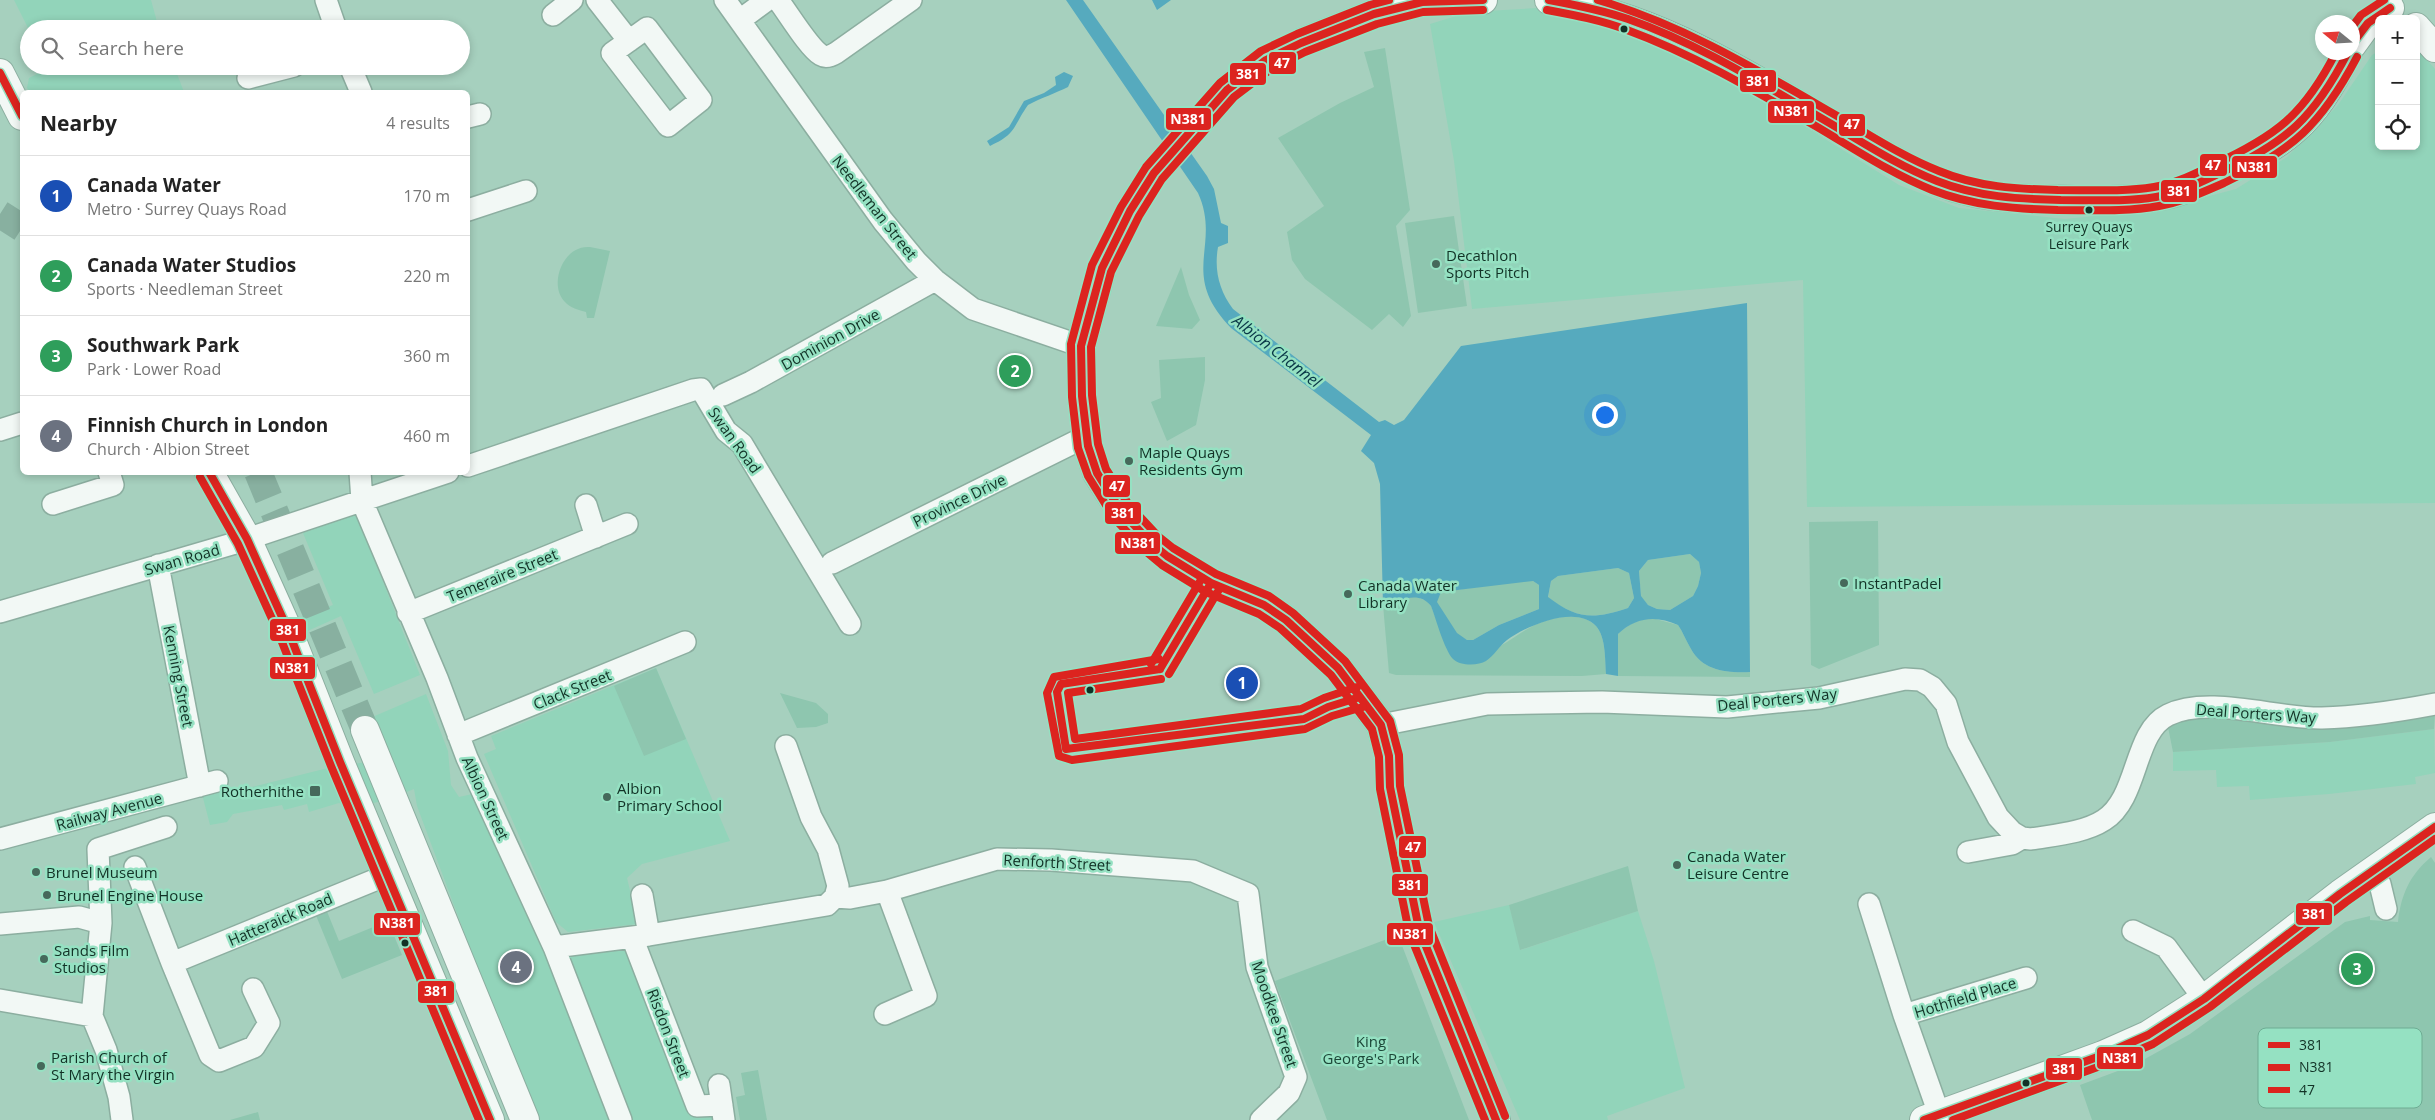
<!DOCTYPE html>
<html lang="en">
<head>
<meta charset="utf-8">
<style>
  body { margin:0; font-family:"Open Sans",sans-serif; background:#f2f2f2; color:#222 }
  .controls { position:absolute; right:15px; top:15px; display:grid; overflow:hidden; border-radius:8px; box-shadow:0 2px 8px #0003 }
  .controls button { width:45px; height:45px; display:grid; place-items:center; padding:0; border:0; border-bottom:1px solid #e0e0e0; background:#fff; color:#222; font:25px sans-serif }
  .compass { position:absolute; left:2315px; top:15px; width:45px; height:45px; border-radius:50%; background:#fff; box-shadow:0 2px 8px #0003; rotate:288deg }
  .you { position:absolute; left:1604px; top:414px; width:18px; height:18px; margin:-12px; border:4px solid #fff; border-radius:50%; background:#1a73e8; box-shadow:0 0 0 8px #1a73e833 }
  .badge { display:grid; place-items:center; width:32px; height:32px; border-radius:50%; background:#46695b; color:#fff; font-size:16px; font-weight:700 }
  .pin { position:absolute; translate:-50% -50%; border:2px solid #fff; box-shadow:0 1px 5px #0006 }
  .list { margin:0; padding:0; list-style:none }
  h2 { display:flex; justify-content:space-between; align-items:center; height:65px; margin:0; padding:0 20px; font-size:21px }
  h2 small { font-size:16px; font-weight:400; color:#767676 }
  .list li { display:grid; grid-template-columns:32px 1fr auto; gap:15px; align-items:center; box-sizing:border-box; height:80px; padding:0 20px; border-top:1px solid #e0e0e0 }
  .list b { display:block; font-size:19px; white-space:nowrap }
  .list p { margin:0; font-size:16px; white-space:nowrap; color:#767676 }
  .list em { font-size:16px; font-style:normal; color:#767676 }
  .icon { flex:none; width:28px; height:28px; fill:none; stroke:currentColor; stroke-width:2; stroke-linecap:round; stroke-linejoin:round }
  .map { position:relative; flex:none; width:2435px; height:1120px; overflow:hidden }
  .search { position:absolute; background:#fff; box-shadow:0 2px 8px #0003; left:20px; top:20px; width:450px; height:55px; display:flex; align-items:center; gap:12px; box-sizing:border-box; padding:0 18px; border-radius:28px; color:#767676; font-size:19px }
  .panel { position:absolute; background:#fff; box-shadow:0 2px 8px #0003; left:20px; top:90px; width:450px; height:385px; border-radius:8px }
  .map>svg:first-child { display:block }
  .built { fill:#92d4ba }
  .green { fill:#8ec6af }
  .water { fill:#56aabe; fill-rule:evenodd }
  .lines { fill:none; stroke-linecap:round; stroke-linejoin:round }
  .primary-tunnel { stroke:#88b0a0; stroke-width:28; stroke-dasharray:28 14; stroke-linecap:butt }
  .street-casing { stroke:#8caea0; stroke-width:24 }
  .secondary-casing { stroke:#8caea0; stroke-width:30 }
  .primary-casing { stroke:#8caea0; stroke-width:30 }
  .street { stroke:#f2f8f5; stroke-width:21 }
  .secondary { stroke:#f2f8f5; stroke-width:28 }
  .primary { stroke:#f2f8f5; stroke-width:28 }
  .bus-1-casing { stroke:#95e1c2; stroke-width:11 }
  .bus-2-casing { stroke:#95e1c2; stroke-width:11 }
  .bus-3-casing { stroke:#95e1c2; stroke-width:11 }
  .bus-1 { stroke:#dc241f; stroke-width:8 }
  .bus-2 { stroke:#dc241f; stroke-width:8 }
  .bus-3 { stroke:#dc241f; stroke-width:8 }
  .bus-dot { fill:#123226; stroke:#95e1c2; stroke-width:2 }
  .poi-dot { fill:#46695b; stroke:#95e1c2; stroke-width:2 }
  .labels { text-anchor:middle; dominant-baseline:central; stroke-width:5; stroke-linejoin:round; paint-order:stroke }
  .bus-label { font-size:14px; fill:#123226; stroke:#95e1c2 }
  .street-label { font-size:15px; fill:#123226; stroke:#95e1c2 }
  .poi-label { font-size:15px; fill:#123226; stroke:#95e1c2; text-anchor:start }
  .park-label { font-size:15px; fill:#1d4738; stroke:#95e1c2 }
  .water-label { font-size:16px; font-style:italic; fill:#093747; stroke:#95e1c2 }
  .key { fill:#95e1c2; stroke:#6eac93; stroke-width:1 }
  .key-label { font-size:14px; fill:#123226 }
  .line-badge { stroke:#95e1c2; stroke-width:2 }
  .badge-label { font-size:14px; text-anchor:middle; font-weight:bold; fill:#fff }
</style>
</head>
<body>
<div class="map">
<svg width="2435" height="1120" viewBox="0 0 2435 1120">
  <rect width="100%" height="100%" fill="#a6d0be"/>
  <path class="built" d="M14,0H151L159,29L29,30Z
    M1554,7L1643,26L1899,185L1959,208L2065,219L2156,210L2236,189L2287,157L2338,105L2372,55L2379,51V146H2416V50L2419,51L2435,69V503L1807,507L1803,280L1472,309L1454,161L1430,24L1469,12Z
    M46,66H174L184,92H30L27,88L29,78L47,69Z
    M355,511L420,675L374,694L341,616L303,633L296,619L333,605L303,533Z
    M656,668L730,841L642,864L627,878L638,924L568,932L556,922L484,754L496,749L491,736Z
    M426,694L448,751L451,785L459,797L477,793L620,1120H534L417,806L414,789L387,800L350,808L339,803L309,812L307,804L284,810L282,805L233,814L227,822L210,825L201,790L217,786L232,792L324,769L372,761L370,718Z
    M2434,729L2435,773L2415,777L2416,784L2329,794L2250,800L2249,786L2217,787L2216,770L2173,771V752L2330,742Z
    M1509,905L1521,950L1638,911L1654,961L1685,1088L1607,1116L1608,1120H1520L1434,922Z
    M646,942L702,1111H718L720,1120H628L560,956Z"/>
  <path class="green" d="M1385,48L1410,210L1396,226L1411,316L1403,327L1389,314L1372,330L1305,279L1292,260L1287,232L1324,206L1278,138L1340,103L1374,87L1364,52Z
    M1454,216L1467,306L1418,313L1405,223Z
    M590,247L610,251L594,318H587L586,312C579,310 570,308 565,302C550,287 560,256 578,249C582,247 587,247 590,247Z
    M1181,267L1189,295L1200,320L1192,329L1156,326Z
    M1205,357V380L1196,425L1167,441L1151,402L1161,398L1159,360Z
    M1878,521L1879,645L1819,669L1811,665L1809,522Z
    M1690,554L1699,562L1701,573L1698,586L1693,596L1670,610L1657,609L1648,605L1641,597L1639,571L1648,560Z
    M1618,568L1629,573L1634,598L1628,608C1594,619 1579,620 1548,598L1551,581L1558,576Z
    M1522,581H1533L1539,585V609L1499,625L1473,640H1467L1457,634L1436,602L1441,592Z
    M1414,596L1427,601L1431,606L1448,650C1464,649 1484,651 1498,647C1504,645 1523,631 1531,627C1547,618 1581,609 1596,626C1606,637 1605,660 1606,674L1582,676L1396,675L1389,673L1383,605Z
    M1652,618L1678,625C1683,632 1686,641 1691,649C1703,671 1727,673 1750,672V677L1618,676V634C1629,624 1637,620 1652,618Z
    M656,668L686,739L644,756L614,686Z
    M780,693L816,703L828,714V723L816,727L797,728Z
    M2435,712L2434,729L2330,742L2173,752L2168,727L2186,717Z
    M2431,857L2435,863V1120H2092L2080,1085L2134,1065L2190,1034L2345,922L2370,916V920L2398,922C2401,894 2410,875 2431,857Z
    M1628,866L1638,911L1520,950L1509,905Z
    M326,909L339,941L388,921L402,955L342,979L315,913Z
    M1398,935L1469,1120H1327L1275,981Z
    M758,1070L767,1120H740L736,1097L745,1095L741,1073Z
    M258,1112L260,1120H230Z"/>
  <path class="water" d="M1066,0H1083L1207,176L1214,189L1221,223L1228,226V243L1218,247C1214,270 1219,290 1233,309L1379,422L1385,420L1394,425L1404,420L1461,346L1747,303L1750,672C1727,673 1703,671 1691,649C1686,641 1683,632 1678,625C1656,615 1636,617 1618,634V676L1606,674C1605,660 1606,637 1596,626C1576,604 1526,626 1507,640C1500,645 1494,656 1486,661C1478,666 1460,666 1453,659C1444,649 1436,619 1431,606C1418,590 1401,601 1383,605L1380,484L1374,463L1361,451L1371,435L1231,328C1178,273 1222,246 1198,193ZM1690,554L1699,562L1701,573L1698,586L1693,596L1670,610L1657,609L1648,605L1641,596L1639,571L1648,560ZM1618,568L1629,573L1634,598L1628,608C1594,619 1578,620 1548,597L1551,581L1558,576ZM1533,581L1539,585V609L1499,625L1473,640H1467L1457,633L1437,602L1441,592Z
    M1152,0H1171L1157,10Z
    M1064,72L1073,76L1068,87C1056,93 1041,98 1028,105C1013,126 1017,134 990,146L987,141L1009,127L1024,101L1044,93L1056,85L1055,77Z"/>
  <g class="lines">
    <path class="primary-tunnel" d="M0,214L22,228
      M258,472L365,730"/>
    <g class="street-casing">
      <path id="street" d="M326,0L336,29
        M597,0L629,41
        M725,0L883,221L916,261L935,280L973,309L1081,346
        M778,0C788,13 809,48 821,55C826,58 831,56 836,53L911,0
        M553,15L572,0
        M740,20L767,0
        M647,28L701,100L668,126L612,53Z
        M350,66L361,92
        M248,78L294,66
        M468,117L480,114
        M468,210L526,191
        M723,395L751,382L935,280
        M0,430L22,423
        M468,466L693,390L701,389L726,431L742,444L850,624
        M360,472L362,501L437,678L467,758L554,947L621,1120
        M53,504L113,485L109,472
        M586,505L596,537
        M832,563L1087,436
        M158,565L200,786
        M0,612L232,544L448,472
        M408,613L627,524
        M1381,725L1487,704L1602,702L1727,707L1819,698L1905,679L1920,680L1932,687L1946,704L1958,742L1998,817L2012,832L2022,838L2031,839C2054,835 2084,833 2104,820C2139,798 2133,732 2168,715C2208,695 2277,719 2322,718C2360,717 2398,711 2435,704
        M458,735L685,642
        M0,839L217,781
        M1968,852L2012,844L2022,838
        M135,867L172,963L210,1055L219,1061L254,1047L269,1023L253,989
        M2372,872L2380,884L2386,909
        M642,895L649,935
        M835,897L850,898L887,891L997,859L1051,860L1193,871L1248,894L1257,967L1296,1077L1289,1093L1261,1120
        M1869,904L1904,1015L1939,1114
        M0,924L79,917L101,923
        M2133,931L2166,947L2204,999
        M632,937L697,1106L722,1105
        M554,947L649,935L827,905L835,897L838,886L828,849L811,817L786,746
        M172,963L387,875
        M0,1000L92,1016
        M885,1014L926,996L887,891
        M1904,1015L2026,978
        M719,1085L724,1120
        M122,1120L119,1097L106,1050L92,1016L101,923L98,849L166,827"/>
    </g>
    <g class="secondary-casing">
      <path id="secondary" d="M1483,0L1422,2L1374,14L1301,43L1266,60L1227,90L1154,173L1130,211L1102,268L1081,346L1082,396L1088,446L1097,473L1121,511L1151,543L1167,556L1211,583L1264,605L1286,620L1338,668L1381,725L1389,756L1390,787L1419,929L1496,1120
        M1549,0C1659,15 1751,78 1845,132C1883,154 1924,181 1967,191C2002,200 2039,199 2075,200C2110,200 2151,202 2183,190C2193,186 2203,181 2212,177C2286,144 2312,126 2348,52
        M2416,27L2435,48
        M2352,45L2368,23L2390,8
        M0,73L22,116
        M209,472L247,539L287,628L340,762L490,1120"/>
    </g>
    <g class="primary-casing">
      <path id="primary" d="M365,730L525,1120
        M1924,1120L2103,1055L2148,1035L2204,999L2340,894L2435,827"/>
    </g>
    <use href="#street" class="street"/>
    <use href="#secondary" class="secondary"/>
    <use href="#primary" class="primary"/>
    <g class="bus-1-casing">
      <path id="bus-1" d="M1483,0L1422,2L1374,14L1301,43L1266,60L1227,90L1154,173L1130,211L1102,268L1081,346L1082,396L1088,446L1097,473L1121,511L1151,543L1167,556L1211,583L1264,605L1286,620L1338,668L1381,725L1389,756L1390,787L1419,929L1496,1120
        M1549,0C1576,5 1602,10 1628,19C1697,43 1759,82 1821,118C1859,140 1896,165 1937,181C1977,197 2019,199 2061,200C2093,200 2125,202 2156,197C2179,193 2199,183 2220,173C2287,142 2314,118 2348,52
        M2352,44L2368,23L2390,8
        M0,73L22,116
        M209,472L247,539L287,628L340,762L490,1120
        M1160,669L1061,684L1057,692L1066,749L1304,719L1328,707L1360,697
        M1160,669L1211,583
        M1924,1120L2103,1055L2148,1035L2204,999L2340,894L2435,827"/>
    </g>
    <g class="bus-2-casing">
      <path id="bus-2" d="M1389,0L1370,5L1297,34L1261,51L1220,83L1146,167L1121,207L1092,265L1071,344L1072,397L1078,448L1088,476L1114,518L1144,550L1162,565L1206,592L1259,614L1280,628L1331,675L1372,729L1379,757L1380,789L1409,932L1485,1120
        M1547,10C1574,15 1601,20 1627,30C1695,55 1757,92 1819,128C1856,150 1892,174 1932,190C1973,206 2015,209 2058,210C2092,210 2126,212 2159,206C2182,202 2203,192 2224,183C2293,150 2321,125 2357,57
        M200,477L238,544L278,632L331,766L479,1120
        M1159,659L1054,677L1047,693L1059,756L1072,760L1305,729L1332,716L1363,707
        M1169,674L1220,588
        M1953,1120L2106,1064L2153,1044L2210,1007L2346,902L2435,839"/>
    </g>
    <g class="bus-3-casing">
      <path id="bus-3" d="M1598,0C1683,25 1756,69 1832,113C1867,133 1901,156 1939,171C1977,187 2017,189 2058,190C2090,190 2123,192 2154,187C2175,184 2194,174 2213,165C2276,136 2304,115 2336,52
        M1483,10L1423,12L1377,24L1305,52L1271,69L1234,97L1162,179L1139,216L1111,272L1091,347L1092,395L1098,444L1106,469L1129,505L1158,536L1173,548L1216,574L1269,596L1293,613L1345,661L1390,721L1399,755L1400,786L1429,926L1505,1116
        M2352,27L2361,15L2384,0
        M1151,664L1202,578
        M1161,679L1068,693L1075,739L1301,709L1324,698L1357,687"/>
    </g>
    <use href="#bus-1" class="bus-1"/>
    <use href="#bus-2" class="bus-2"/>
    <use href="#bus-3" class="bus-3"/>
  </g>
  <g class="bus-dot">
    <circle cx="1624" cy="29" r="4.5"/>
    <circle cx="2089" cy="210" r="4.5"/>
    <circle cx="1090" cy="690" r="4.5"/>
    <circle cx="405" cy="943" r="4.5"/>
    <circle cx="2026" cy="1083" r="4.5"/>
  </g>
  <g class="poi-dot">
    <circle cx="1436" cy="264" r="5"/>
    <circle cx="1129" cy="461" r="5"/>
    <circle cx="1844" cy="583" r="5"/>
    <circle cx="1348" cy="594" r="5"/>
    <rect x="309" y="785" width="12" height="12" rx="2.5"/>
    <circle cx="607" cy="797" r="5"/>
    <circle cx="1677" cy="865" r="5"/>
    <circle cx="36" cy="872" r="5"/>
    <circle cx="47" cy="895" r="5"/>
    <circle cx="44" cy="959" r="5"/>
    <circle cx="41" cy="1066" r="5"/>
  </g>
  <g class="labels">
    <g class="bus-label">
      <text x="2089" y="226">Surrey Quays<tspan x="2089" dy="17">Leisure Park</tspan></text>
    </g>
    <g class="street-label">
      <text transform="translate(875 207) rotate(52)">Needleman Street</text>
      <text transform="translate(830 339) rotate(-29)">Dominion Drive</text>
      <text transform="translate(735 440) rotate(54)">Swan Road</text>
      <text transform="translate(959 500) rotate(-26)">Province Drive</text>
      <text transform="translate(182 559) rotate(-16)">Swan Road</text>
      <text transform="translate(502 575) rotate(-22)">Temeraire Street</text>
      <text transform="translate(179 676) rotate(79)">Kenning Street</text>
      <text transform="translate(572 689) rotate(-22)">Clack Street</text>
      <text transform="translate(1777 699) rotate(-6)">Deal Porters Way</text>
      <text transform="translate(2256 713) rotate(4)">Deal Porters Way</text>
      <text transform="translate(486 798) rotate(65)">Albion Street</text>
      <text transform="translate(109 811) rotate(-15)">Railway Avenue</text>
      <text transform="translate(1057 862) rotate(3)">Renforth Street</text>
      <text transform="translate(280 919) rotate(-23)">Hatteraick Road</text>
      <text transform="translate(1965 997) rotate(-17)">Hothfield Place</text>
      <text transform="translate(1275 1014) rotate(71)">Moodkee Street</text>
      <text transform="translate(669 1033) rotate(69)">Risdon Street</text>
    </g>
    <g class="poi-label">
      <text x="1446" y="255">Decathlon<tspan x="1446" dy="17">Sports Pitch</tspan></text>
      <text x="1139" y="452">Maple Quays<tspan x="1139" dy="17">Residents Gym</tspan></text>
      <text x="1854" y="583">InstantPadel</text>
      <text x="1358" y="585">Canada Water<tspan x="1358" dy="17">Library</tspan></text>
      <text x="617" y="788">Albion<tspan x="617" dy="17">Primary School</tspan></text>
      <text x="304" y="791" text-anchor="end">Rotherhithe</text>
      <text x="1687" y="856">Canada Water<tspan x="1687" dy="17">Leisure Centre</tspan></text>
      <text x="46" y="872">Brunel Museum</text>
      <text x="57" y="895">Brunel Engine House</text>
      <text x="54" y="950">Sands Film<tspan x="54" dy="17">Studios</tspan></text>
      <text x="51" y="1057">Parish Church of<tspan x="51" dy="17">St Mary the Virgin</tspan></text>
    </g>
    <g class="park-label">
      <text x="1371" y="1041">King<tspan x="1371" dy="17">George's Park</tspan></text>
    </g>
    <g class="water-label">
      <text transform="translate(1277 351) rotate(38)">Albion Channel</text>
    </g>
  </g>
  <rect x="2258" y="1028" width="164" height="80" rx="8" class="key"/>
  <rect x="2268" y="1042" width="22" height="6" fill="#dc241f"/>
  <rect x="2268" y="1064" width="22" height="7" fill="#dc241f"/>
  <rect x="2268" y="1087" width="22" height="6" fill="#dc241f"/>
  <g class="key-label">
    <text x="2299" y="1050">381</text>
    <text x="2299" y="1072">N381</text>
    <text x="2299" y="1095">47</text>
  </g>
  <g class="line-badge">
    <rect x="1268" y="51" width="29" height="24" rx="5" fill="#dc241f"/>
    <rect x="1229" y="62" width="38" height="24" rx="5" fill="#dc241f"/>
    <rect x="1739" y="69" width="38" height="24" rx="5" fill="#dc241f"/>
    <rect x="1767" y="100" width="48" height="24" rx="5" fill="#dc241f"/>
    <rect x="1165" y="107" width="47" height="24" rx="5" fill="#dc241f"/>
    <rect x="1838" y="113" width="28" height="24" rx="5" fill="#dc241f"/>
    <rect x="2199" y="153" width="29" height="24" rx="5" fill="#dc241f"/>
    <rect x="2231" y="155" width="47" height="24" rx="5" fill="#dc241f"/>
    <rect x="2160" y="179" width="38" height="24" rx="5" fill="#dc241f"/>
    <rect x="1102" y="474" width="29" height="24" rx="5" fill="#dc241f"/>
    <rect x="1104" y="501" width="38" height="24" rx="5" fill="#dc241f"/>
    <rect x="1114" y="531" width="47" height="24" rx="5" fill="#dc241f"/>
    <rect x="269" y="618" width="38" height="24" rx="5" fill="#dc241f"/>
    <rect x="269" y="656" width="47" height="24" rx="5" fill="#dc241f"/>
    <rect x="1398" y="835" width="29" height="24" rx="5" fill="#dc241f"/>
    <rect x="1391" y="873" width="38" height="24" rx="5" fill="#dc241f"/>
    <rect x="2295" y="902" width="38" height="24" rx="5" fill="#dc241f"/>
    <rect x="373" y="912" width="48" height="24" rx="5" fill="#dc241f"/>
    <rect x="1386" y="922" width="48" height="24" rx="5" fill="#dc241f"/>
    <rect x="417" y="980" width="38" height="24" rx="5" fill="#dc241f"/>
    <rect x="2096" y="1046" width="48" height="24" rx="5" fill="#dc241f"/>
    <rect x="2045" y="1057" width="38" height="24" rx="5" fill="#dc241f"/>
  </g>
  <g class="badge-label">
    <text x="1282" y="68">47</text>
    <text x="1248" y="79">381</text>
    <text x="1758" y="86">381</text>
    <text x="1791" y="116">N381</text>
    <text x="1188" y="124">N381</text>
    <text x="1852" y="129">47</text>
    <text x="2213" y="170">47</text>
    <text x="2254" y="172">N381</text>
    <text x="2179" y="196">381</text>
    <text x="1117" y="491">47</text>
    <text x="1123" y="518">381</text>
    <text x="1138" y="548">N381</text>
    <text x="288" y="635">381</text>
    <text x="292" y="673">N381</text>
    <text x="1413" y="852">47</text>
    <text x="1410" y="890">381</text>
    <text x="2314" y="919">381</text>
    <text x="397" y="928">N381</text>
    <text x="1410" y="939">N381</text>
    <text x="436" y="996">381</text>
    <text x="2120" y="1063">N381</text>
    <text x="2064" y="1074">381</text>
  </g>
</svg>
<div class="controls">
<button>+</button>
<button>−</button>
<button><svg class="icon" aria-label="locate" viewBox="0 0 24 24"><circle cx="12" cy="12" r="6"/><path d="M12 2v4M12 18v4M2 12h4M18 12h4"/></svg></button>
</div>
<svg class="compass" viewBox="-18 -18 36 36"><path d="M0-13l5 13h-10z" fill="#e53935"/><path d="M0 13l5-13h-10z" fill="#767676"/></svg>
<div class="you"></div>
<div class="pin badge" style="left:1242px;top:683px;background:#1a4fb4">1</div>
<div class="pin badge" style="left:1015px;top:371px;background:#2e9e5b">2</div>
<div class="pin badge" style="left:2357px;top:969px;background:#2e9e5b">3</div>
<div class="pin badge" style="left:516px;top:967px;background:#6b7280">4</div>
<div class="search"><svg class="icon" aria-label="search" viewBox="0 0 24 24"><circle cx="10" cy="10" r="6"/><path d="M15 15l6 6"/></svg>Search here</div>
<section class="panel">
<h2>Nearby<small>4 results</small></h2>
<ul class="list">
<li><span class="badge" style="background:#1a4fb4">1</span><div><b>Canada Water</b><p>Metro · Surrey Quays Road</p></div><em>170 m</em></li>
<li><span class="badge" style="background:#2e9e5b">2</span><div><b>Canada Water Studios</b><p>Sports · Needleman Street</p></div><em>220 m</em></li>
<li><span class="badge" style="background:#2e9e5b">3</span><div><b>Southwark Park</b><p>Park · Lower Road</p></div><em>360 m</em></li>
<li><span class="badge" style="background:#6b7280">4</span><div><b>Finnish Church in London</b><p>Church · Albion Street</p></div><em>460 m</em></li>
</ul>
</section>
</div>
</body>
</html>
